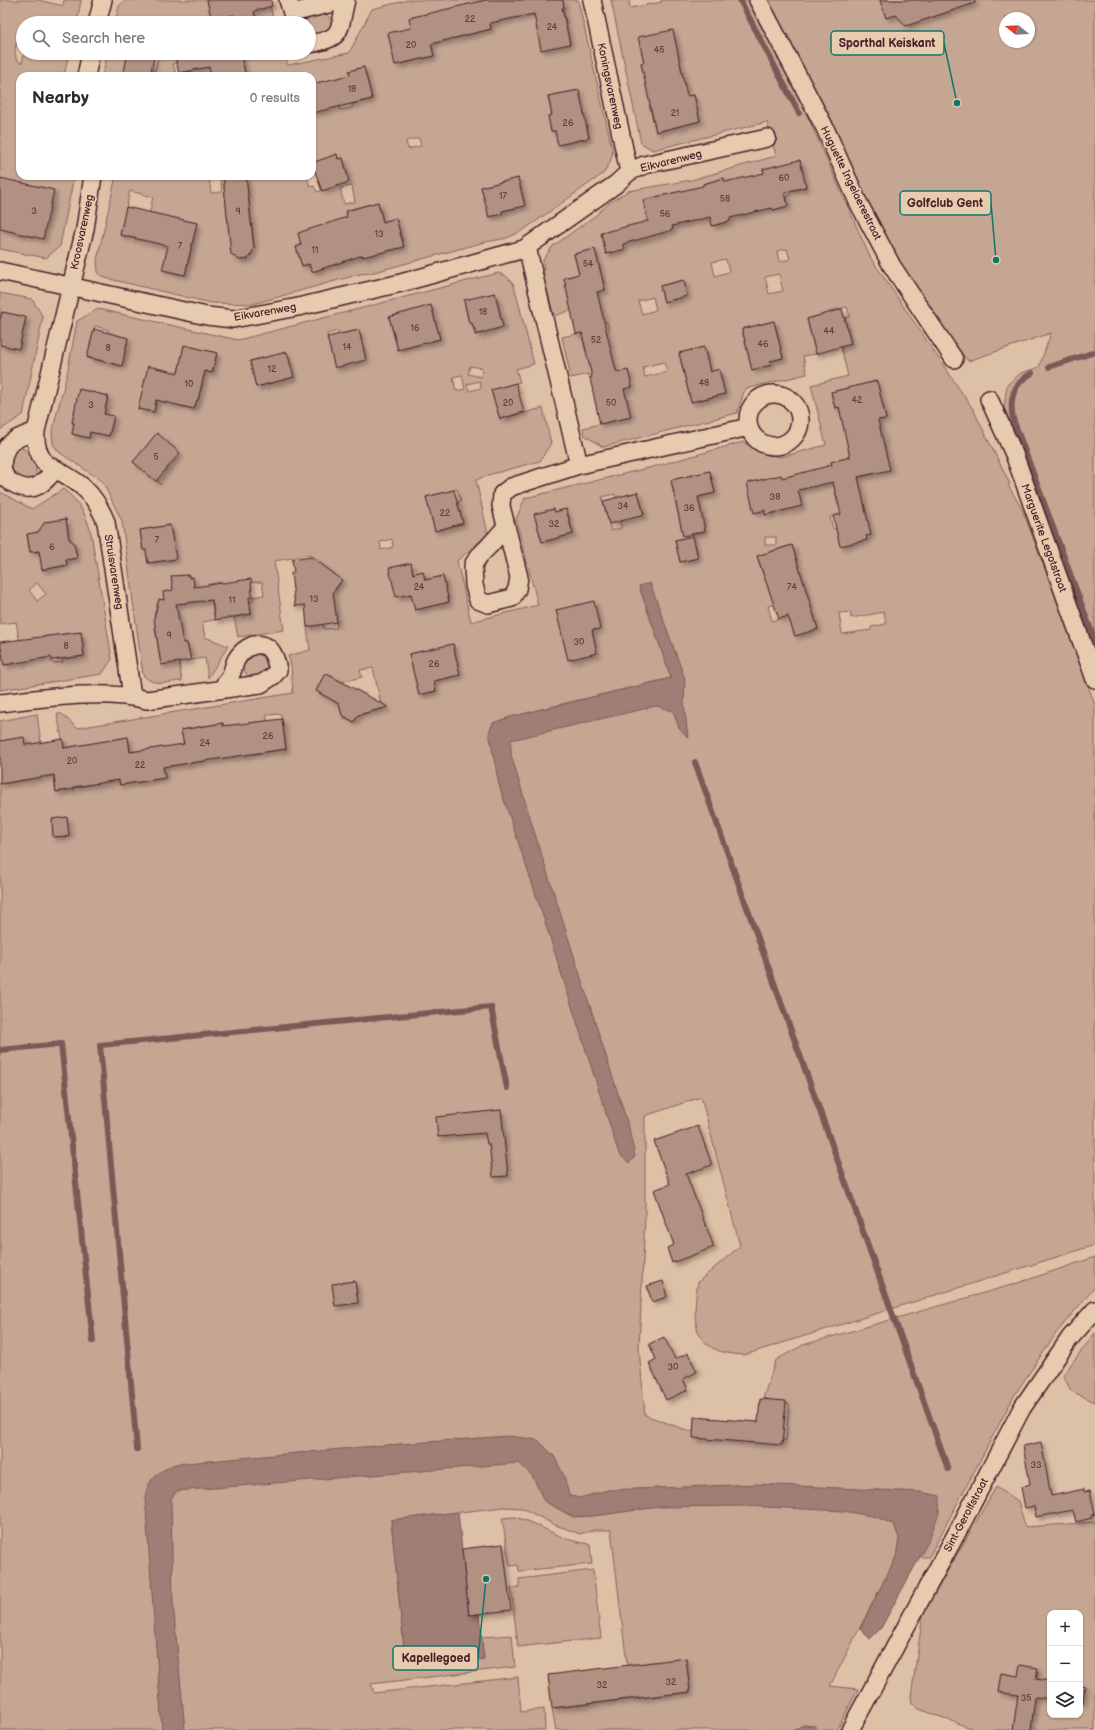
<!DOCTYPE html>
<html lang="en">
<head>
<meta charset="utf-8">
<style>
  body { margin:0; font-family:"Balsamiq Sans",sans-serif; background:#f7f7f7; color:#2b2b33 }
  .controls { position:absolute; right:12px; bottom:12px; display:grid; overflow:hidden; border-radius:8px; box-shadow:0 1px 3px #0004 }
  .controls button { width:36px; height:36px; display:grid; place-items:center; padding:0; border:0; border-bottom:1px solid #e1e1e2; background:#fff; color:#2b2b33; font:20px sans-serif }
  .compass { position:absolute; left:999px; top:12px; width:36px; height:36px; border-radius:50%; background:#fff; box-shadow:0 1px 3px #0004; rotate:288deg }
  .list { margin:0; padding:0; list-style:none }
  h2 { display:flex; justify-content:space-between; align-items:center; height:52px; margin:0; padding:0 16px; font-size:17px }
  h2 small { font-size:13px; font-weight:400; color:#7c7c81 }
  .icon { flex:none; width:22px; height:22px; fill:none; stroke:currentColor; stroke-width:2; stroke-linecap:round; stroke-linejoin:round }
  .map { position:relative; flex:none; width:1095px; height:1730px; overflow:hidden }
  .search { position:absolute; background:#fff; box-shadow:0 1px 3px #0004; left:16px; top:16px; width:300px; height:44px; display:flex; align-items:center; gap:10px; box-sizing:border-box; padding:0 14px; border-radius:22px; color:#7c7c81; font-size:15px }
  .panel { position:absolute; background:#fff; box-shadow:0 1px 3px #0004; left:16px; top:72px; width:300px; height:108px; border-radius:12px }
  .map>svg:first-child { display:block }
  .green { fill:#c4a692; stroke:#87625e; fill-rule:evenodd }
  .water { fill:#a07e74; stroke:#7e5857 }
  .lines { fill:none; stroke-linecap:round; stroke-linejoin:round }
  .stream { stroke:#7e5857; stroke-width:6 }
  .building { fill:#b19182; stroke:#4a1f2b; filter:url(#shadow) }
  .minor-casing { stroke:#4a1f2b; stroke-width:20 }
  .minor { stroke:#e6cbae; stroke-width:17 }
  .labels { text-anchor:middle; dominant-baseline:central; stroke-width:4; stroke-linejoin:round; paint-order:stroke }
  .number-label { font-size:9px; fill:#643c41 }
  .street-label { font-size:11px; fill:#4a1f2b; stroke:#e6cbae }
  .leader { fill:none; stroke:#0f766e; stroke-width:1.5 }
  .callout-dot { fill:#0f766e; stroke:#e6cbae; stroke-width:1.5 }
  .callout { fill:#e6cbae; stroke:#0f766e; stroke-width:1.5 }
  .callout-label { font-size:12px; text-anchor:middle; font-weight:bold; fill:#4a1f2b }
</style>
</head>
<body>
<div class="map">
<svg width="1095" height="1730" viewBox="0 0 1095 1730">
  <defs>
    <filter id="shadow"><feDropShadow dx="3.5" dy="3.5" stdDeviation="2" flood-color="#0004"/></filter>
  </defs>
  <rect width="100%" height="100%" fill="#ddc1a6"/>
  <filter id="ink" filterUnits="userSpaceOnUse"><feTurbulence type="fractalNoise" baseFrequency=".025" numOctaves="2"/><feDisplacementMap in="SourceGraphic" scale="8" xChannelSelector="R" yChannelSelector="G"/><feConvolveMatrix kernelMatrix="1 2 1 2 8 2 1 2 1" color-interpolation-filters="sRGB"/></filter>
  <g filter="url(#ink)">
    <path class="green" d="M0,0H38L63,6L64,0H81L77,23H23V41L17,40L15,50L16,59L22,63L24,53L48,58L49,53H69L64,76H20V176H74L60,246L46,258L0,249V175L1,169L0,168Z
      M125,0H207L212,21L234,15L236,23H115L119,6Z
      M251,0H269L274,23H245L256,20Z
      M408,0H578L613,152L610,162L604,173L525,229L507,238L481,243L371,273L360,274L253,304L211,303L105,278L98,273L97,260L116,176H223L231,249L234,256L240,260L248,259L252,253V247H254L246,176H307L310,187L314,186L317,192L326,189L322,160L312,163L315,170L312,171V113H315L312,101V76H246L241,56L208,64L211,76H150L151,69L155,70L158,58L136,53H283L288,65L349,53L372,9ZM485,0L491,29L456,38ZM562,5L570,44L534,11ZM427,14L428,30L434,56L396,65L411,28L409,18ZM191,60L193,71L176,74L173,64ZM364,67L372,99L352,104V108L340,110L333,80L350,75L349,71ZM579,90L589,138L558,145L555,131H551L548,116L552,115L548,96ZM419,138L421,146L408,149L406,141ZM337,155L338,159L343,158L347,174L335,178L329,157ZM220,176L222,192L211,193L209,178ZM518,178L525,206L502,211V214L489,217L481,187ZM352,186L355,202L344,204L340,188ZM130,191L153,197L144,240L120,235ZM378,202L383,222L396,218L404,247L363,257L351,209ZM174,218L197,223L185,275L163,270ZM301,245L335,264L312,272L309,264L302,266L296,247Z
      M611,0H629L630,8L662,2L661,0H751L807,115L870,257L973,409L1010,484L1008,485L1022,509L1050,582L1095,705V1245L744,1355C693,1353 691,1325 698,1282L740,1246L701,1097L645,1116V1217L639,1348L645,1415L689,1431L786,1440L789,1404L763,1398L776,1360L803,1345L1015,1284L1095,1257V1287L1057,1332L1015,1394L929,1557H896L830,1686L858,1689L837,1730H556L552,1708L690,1692L686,1659L627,1665L611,1530H594L580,1534L553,1524L522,1508L504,1507L391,1520L406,1667L484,1659L481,1637L512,1635L515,1667L371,1684L374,1693L518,1677L521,1712L544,1709L545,1730H0V784L30,779L0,741V721L37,714L41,743L48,741L56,792L93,784L90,744L64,748L57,714H62L77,728L293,693L291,665L288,656L310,650L307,627L323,624L324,629L337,628L333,593L342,580L327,568L312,567L310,555L274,561L284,630L238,637L234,617L251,614L249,602L252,601L253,597L264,595L262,582L223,584L222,582L209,584L215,620L202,622L205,637L228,646L208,678L205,658L191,660L187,643H183L159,599L154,616L157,617L155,627L161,664L179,662L182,681C167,682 154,687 143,675L122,521L102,481L59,452L53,444L52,432L67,374L77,321L98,309L238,340L498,273L506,276L513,283L516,293L534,364L516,369L520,382L491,390L500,419L543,408L551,443L540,461L488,475L476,480L488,534L457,561L471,622L538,605L516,519L525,498L656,466L743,442L766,454L781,457L826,445L811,385L848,376L841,347L851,344L845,318L850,316L847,307L830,311L831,315L818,319L817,316L807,319L816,354L803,356L807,374L745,389L737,413L603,447L584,435L583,428L630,417L624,389L632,387L620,379L617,371L590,378L588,374L571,378L562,337L581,333L586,352L609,331L607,322L604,323L572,310L554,316L544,279L543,260L552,247L596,215L609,203L628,191L691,180L776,156L767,122L653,150L641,143ZM639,37L681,70L644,78L641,63L644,62ZM694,95L700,121L656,132L649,105ZM799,161L806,187L791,191L787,199L788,206L773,210L763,169ZM724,178L730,221L713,226L703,184ZM677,192L686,223L672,226L673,229L651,235L643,200ZM619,229L624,249L606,254L601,233ZM595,249L605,289L569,299L564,278L579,274L574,254ZM787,249L790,259L779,262L777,251ZM726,259L729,272L715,276L712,262ZM779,274L783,291L769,294L765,277ZM683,280L687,296L664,302L660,286ZM495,293L503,327L475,334L472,323H469L464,301ZM653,297L656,310L642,314L638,301ZM431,306L440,339L398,350L389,317ZM774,321L783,358L770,361L771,365L752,370L742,329ZM95,326L108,330V333L128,338L122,365L87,358ZM359,330L366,360L335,367L327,334L338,331L339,334ZM184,346L217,353L212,373L205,371L198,400H197L194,409L180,406L173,394ZM704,347L710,372L719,370L725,394L691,402L679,353ZM287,352L294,377L256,387L250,361ZM664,362L667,372L645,377L643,367ZM470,366L482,368L481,377L468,374ZM462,375L465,389L456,391L453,377ZM480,381L481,388L469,391L467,384ZM876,381L886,419L844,428L839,407L835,408L831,392ZM79,390L108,396L104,414L113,416L91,427L89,438L72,434L74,423H72ZM157,399L154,412L138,409ZM157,434V480L161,484V485L133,462ZM883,444L889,470L856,478L862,497L839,506L830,470L833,469L831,462L850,457L849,452ZM710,471L715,493L698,497L705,531L690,535L687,519L680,521L671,480ZM457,489L461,501L457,502L463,523L435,531L426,497ZM638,492L644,514L620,521L621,528L611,531L602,497L615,494V498ZM553,509L555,512L567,509L573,534L542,542L535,514ZM849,512L853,524L833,529L830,517ZM170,525L175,559L148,563L146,550H143L140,530ZM693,536L698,558L680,562L675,540ZM765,537H776V545H765ZM392,539L393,547L381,550L380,542ZM792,545L818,629L795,636L788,616L772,621L768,606L784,601L775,573L764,577L757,556ZM411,563L413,574L423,571L425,580L443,576L449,602L415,610L411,594ZM189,575V578L192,577L179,588L172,583V579ZM639,586L684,688L493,723L537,710L671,678ZM182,592L195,602L184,603ZM850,612L851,618L884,612L886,624L871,627V630L842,634L839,613ZM453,644L460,675L434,681L436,691L419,695L409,654ZM373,668L382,709L358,715L354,722L347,718H343L339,704L316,691L325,673L342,682L362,677L360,670ZM281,714L286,749L253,754L249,723L267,721V715ZM223,723L228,757L187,763L181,730ZM128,737L130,752L160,748L165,778L120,785L113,740ZM67,818L68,836L53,837L52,819Z
      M764,0H1095V654L1048,515L1004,407L1007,385L1021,373L1039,367L1051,333L968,361L921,303L873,218ZM1005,18H1029V42H1005Z
      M325,13C344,29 322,34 309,37V23H301C306,14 316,15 325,13Z
      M108,53H128L123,76H102Z
      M0,293L32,299L43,317L23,415L0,430V345L19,348L26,317L2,312L0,318Z
      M20,448C32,449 39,469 35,479L28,482C11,474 8,467 15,450Z
      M63,489C79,501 86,514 91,533L112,659L102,674L0,690V654H2L4,665L23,661L16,622L0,624V492L32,509ZM66,519L69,539L74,543L77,558L66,560L67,565L51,568L50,561L41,562L39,551L30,552L27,535L38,532L45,522ZM37,583L46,594L37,601L29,590ZM81,632L84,656L62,659L63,662L52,663L49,636Z
      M243 666a12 12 0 1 1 24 0a12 12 0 1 1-24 0Z
      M1095,1333V1402L1071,1391L1063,1375Z
      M996,1487L1018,1501L1025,1527L1095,1522V1730H971V1728L919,1709L912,1703L911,1697L923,1614ZM1050,1613H1080V1715H1050Z
      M515,1517C540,1524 563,1542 590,1544L592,1564L519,1571L518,1565L510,1566L502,1518Z
      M593,1570L601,1638L518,1647L511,1588L519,1587V1579Z"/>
    <path class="water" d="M650,583L685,679L684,703L688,738L679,728L673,711L656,706L511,740V755L534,831L629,1128L635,1157L629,1163L619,1154L545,922L499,785L489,732L493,723L510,717L671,678L639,586Z
      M508,1436L538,1440L554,1456L564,1476L569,1495L580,1498L608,1490L758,1484L920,1492L940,1496L939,1513L928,1542L881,1628L870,1639L860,1629L896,1557L899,1538L894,1525L877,1517L843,1511L745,1506L659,1507L594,1516L573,1517L544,1501L533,1477L519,1463L177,1491L171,1499L173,1603L185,1730H162L145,1497C149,1477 157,1473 175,1464L386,1445Z
      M458,1512L469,1615L479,1614L484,1659L406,1667L391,1520Z
      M803,1725L816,1726V1730H794Z"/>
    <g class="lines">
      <path class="stream" d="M740,0L799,113
        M1049,367L1095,352
        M1032,373C1013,384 1009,398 1013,419L1095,641
        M695,762L948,1469
        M0,1050L61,1044L93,1341
        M137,1449L100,1045L491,1007L507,1088"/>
    </g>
    <path class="building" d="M207,0H271L272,6L254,11L256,21L236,23L234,15L212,21Z
      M486,0H563L564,8H562L570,44L541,50L534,14L490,23L491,29L431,44L434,56L395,65L388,33L411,28L409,18Z
      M880,0H975V3L906,26L896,15L886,18Z
      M673,30L687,96L694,95L700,121L656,132L641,63L644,62L638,37Z
      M128,53H136L154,57L150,76H123Z
      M174,53H240L246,76H211L209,67L179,73Z
      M364,67L372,99L312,113V84L350,75L349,71Z
      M579,90L589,138L558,145L555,131H551L548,116L552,115L548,96Z
      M337,154L338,159L343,158L349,182L322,191L312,163Z
      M800,160L806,187L785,192L788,206L773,210L772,208L730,218V221L712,226L710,217L672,226L673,229L669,231L623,244L625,249L606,254L601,233L648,221L643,200L703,186V184L724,178L725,182L764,173L763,169Z
      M223,176H246L254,249L248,259L240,260L231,254Z
      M0,178L54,190L43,239L0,229Z
      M518,178L525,206L502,211V214L489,217L481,187Z
      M378,202L383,222L396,218L404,247L363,257V255L312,272L309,264L302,266L296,247L301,245L298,233L347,217L346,211Z
      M126,207L197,223L185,275L162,270L168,246L120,235Z
      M595,249L605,290L597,292L616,371L618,372L628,370L632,387L624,389L631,417L600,424L590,378L592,377L582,333L576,334L564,278L579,274L574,254Z
      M684,280L687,296L664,302L660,286Z
      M495,293L503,327L475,335V329H474L472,323H469L464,300Z
      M431,305L440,339L398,350L389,317Z
      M842,309L851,344L816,354L807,319Z
      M2,312L26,317L19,349L0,345V321Z
      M774,321L783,358L770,361L771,365L752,370L742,329Z
      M94,329L128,338L122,366L87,357Z
      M359,330L366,360L335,368L327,337Z
      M184,345L217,353L212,373L205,371L198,400H197L194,409L156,400L154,412L138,409L148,366L178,373Z
      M704,347L710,372L719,369L725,394L691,402L679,353Z
      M287,352L294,377L256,387L250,361Z
      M877,381L886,419L878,420L890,470L858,477L871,535L866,536L867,540L840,546L833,516L841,514L833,482L798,490L802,506L765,515V510L754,513L747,483L781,475L782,478L832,465L831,462L850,457L839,407L835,408L831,392Z
      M516,383L524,412L500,419L491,390Z
      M79,389L108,396L104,414L114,416L109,436L90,432L89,438L72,434L74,423H72Z
      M157,433L180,453L156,481L133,462Z
      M710,471L715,493L698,497L705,531L683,536L671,480Z
      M454,490L463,523L435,531L426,497Z
      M638,492L644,515L609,524L603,501Z
      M554,509L555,512L566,509L573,534L542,542L534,514Z
      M66,519L69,539L74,543L77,558L66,560L67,565L42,570L39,551L30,552L27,534L38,532L45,522Z
      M170,525L176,559L148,563L146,550H143L140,530Z
      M693,536L698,558L680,562L675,540Z
      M792,545L818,629L795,636L788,616L779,619L757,556Z
      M312,557L342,580L333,592L337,622L307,627L305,605L295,606L291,573L294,572L292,560Z
      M411,563L413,574L423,571L425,580L443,576L449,602L415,610L411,594L396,597L389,568Z
      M189,575V578L193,577L194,587L251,579L252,597H249L251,614L215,620L212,600L176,604L183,643H187L191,660L161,665L154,618L159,599L164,600L163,592L173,590L171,576Z
      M594,601L600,629L592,630L597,653L568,660L556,610Z
      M81,632L84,656L52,660L51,657L4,665L0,642Z
      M453,644L460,675L434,681L436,691L419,695L409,654Z
      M325,673L388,707L358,715L354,722L342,715L339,704L316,691Z
      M282,719L286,749L163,767L165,778L120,785L119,780L74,787V789L56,792L54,775L0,784V741L24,737L25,745L63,739L64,748L128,737L130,752L184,744L181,730L223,723V726Z
      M67,817L69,836L53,837L52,819Z
      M501,1110L508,1176L493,1177L489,1144H487L485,1133L438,1137L436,1117Z
      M698,1126L712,1165L686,1174L714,1247L672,1263L667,1248L674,1245L654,1190L670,1184L654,1141Z
      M355,1281L358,1303L335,1306L332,1284Z
      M663,1281L667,1297L652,1302L647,1286Z
      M664,1337L675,1359L688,1353L697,1372L683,1379L688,1390L666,1400L649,1363L656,1359L649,1344Z
      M760,1399L786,1401L782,1445L693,1438L694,1417L758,1422Z
      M1041,1442L1051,1496L1084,1489V1492L1090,1491L1095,1514L1091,1516L1092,1518L1076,1522L1073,1510L1036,1517L1034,1506L1025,1508L1021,1487L1030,1484L1023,1446Z
      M503,1544L511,1610L469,1615L462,1549Z
      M686,1658L690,1692L552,1708L548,1675Z
      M1020,1665L1038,1668L1036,1679L1050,1681V1699L1035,1697L1031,1730H1013L1018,1695L998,1692L1001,1673L1018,1676Z
      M1080,1685L1085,1686L1083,1703H1080Z"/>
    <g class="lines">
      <g class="minor-casing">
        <path id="minor" d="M288,0L292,13L345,0
          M592,0L629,172
          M758,0L824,126L858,202L892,266L954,359
          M97,23L103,0
          M309,44C344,38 338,32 346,0
          M86,76L91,53
          M93,176L85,229L36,431C35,442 37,453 45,463C76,481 92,487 106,522L132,696
          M527,247L579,465
          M0,271L207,316L233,319L298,307L401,283L524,249L616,184L629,172L644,165L767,138
          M748 420a26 26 0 1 1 52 0a26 26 0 1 1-52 0Z
          M989,399L1014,454L1095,679
          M36,431C28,434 17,437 11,443C4,448 1,463 3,471C5,483 25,491 35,487C44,484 50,475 56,469
          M506,527L489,546L479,556L473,565L474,585L478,600L488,604L512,598L517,589L519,577L501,506L502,494L511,487L579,465L749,427
          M0,703C45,698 103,689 147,700L261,684L273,676L278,670C276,661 274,650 265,646C253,641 241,651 236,660C233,666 233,673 229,678C227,682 224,685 222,688
          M850,1730L960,1527L1022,1408L1070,1338L1095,1310"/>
      </g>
      <use href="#minor" class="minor"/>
    </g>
  </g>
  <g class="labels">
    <g class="number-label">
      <text x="470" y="19">22</text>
      <text x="552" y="27">24</text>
      <text x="411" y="45">20</text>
      <text x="659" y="50">45</text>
      <text x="352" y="89">18</text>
      <text x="675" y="113">21</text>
      <text x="568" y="123">26</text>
      <text x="784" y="178">60</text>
      <text x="503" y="196">17</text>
      <text x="725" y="199">58</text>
      <text x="34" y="211">3</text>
      <text x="238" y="211">9</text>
      <text x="665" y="214">56</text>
      <text x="379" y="234">13</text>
      <text x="180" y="246">7</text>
      <text x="315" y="250">11</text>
      <text x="588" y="264">54</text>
      <text x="483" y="312">18</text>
      <text x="415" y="328">16</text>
      <text x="829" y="331">44</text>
      <text x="596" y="340">52</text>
      <text x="763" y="344">46</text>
      <text x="347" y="347">14</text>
      <text x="108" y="348">8</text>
      <text x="272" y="369">12</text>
      <text x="704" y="383">48</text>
      <text x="189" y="384">10</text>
      <text x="857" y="400">42</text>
      <text x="508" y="403">20</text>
      <text x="611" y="403">50</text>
      <text x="91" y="405">3</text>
      <text x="156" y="457">5</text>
      <text x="775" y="497">38</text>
      <text x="623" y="506">34</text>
      <text x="689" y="508">36</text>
      <text x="445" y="513">22</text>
      <text x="554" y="524">32</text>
      <text x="157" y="540">7</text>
      <text x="52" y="547">6</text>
      <text x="419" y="587">24</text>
      <text x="792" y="587">74</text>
      <text x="314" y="599">13</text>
      <text x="232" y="600">11</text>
      <text x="169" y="635">9</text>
      <text x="579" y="642">30</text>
      <text x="66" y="646">8</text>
      <text x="434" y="664">26</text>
      <text x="268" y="736">26</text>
      <text x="205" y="743">24</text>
      <text x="72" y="761">20</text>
      <text x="140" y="765">22</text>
      <text x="673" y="1367">30</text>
      <text x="1036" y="1465">33</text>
      <text x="671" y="1682">32</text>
      <text x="602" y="1685">32</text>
      <text x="1026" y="1698">35</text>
    </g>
    <g class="street-label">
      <text transform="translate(610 86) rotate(78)">Koningsvarenweg</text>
      <text transform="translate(671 161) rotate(-14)">Eikvarenweg</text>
      <text transform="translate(851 183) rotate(64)">Huguette Ingelaerestraat</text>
      <text transform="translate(82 232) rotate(-78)">Kroosvarenweg</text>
      <text transform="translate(265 312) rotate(-10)">Eikvarenweg</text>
      <text transform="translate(1044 538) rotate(70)">Marguerite Legotstraat</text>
      <text transform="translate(114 572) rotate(81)">Struisvarenweg</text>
      <text transform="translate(966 1515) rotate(-62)">Sint-Gerolfstraat</text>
    </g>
  </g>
  <path class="leader" d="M957 103L944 43M996 260L991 203M486 1579L478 1658"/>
  <g class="callout-dot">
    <circle cx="957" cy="103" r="4"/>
    <circle cx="996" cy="260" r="4"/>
    <circle cx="486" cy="1579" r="4"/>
  </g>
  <g class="callout">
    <rect x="831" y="31" width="113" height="24" rx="4"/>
    <rect x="900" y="191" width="91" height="24" rx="4"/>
    <rect x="393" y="1646" width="85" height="24" rx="4"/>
  </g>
  <g class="callout-label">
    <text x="887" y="47">Sporthal Keiskant</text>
    <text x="945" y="207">Golfclub Gent</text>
    <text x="436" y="1662">Kapellegoed</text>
  </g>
</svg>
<div class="controls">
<button>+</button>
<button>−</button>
<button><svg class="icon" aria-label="layers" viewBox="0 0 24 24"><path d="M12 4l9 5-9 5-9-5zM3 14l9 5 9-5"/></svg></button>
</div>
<svg class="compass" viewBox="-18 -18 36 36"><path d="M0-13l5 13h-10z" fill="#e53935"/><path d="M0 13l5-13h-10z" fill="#7c7c81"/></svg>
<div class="search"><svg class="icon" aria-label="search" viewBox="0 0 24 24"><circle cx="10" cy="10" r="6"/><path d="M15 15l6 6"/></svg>Search here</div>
<section class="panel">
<h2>Nearby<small>0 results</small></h2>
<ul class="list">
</ul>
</section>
</div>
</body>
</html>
